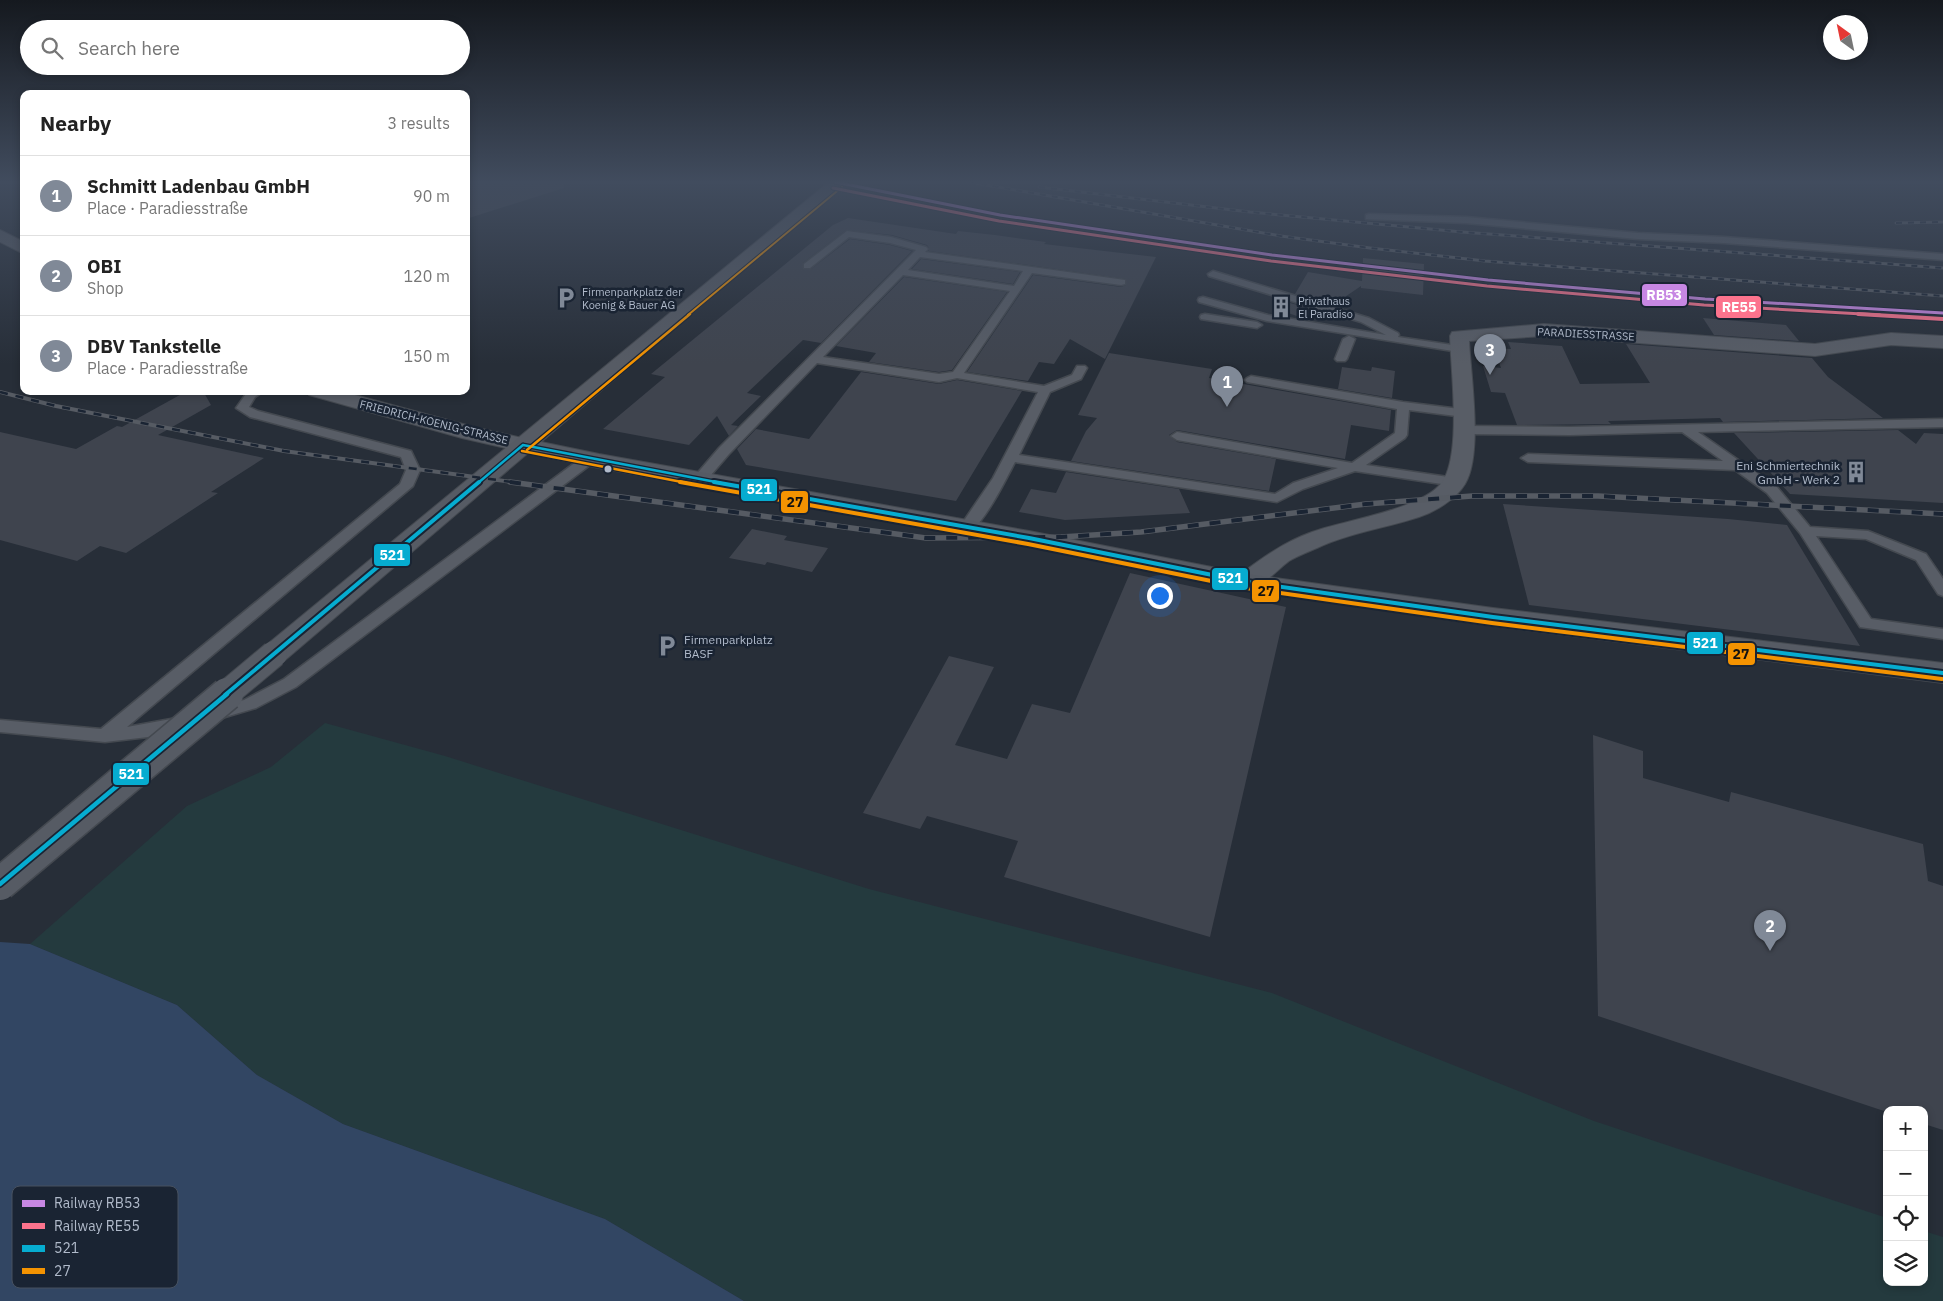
<!DOCTYPE html>
<html lang="en">
<head>
<meta charset="utf-8">
<style>
  body { margin:0; font-family:"IBM Plex Sans",sans-serif; background:#f2f2f2; color:#222 }
  .controls { position:absolute; right:15px; bottom:15px; display:grid; overflow:hidden; border-radius:10px; box-shadow:0 2px 8px #0003 }
  .controls button { width:45px; height:45px; display:grid; place-items:center; padding:0; border:0; border-bottom:1px solid #e0e0e0; background:#fff; color:#222; font:25px sans-serif }
  .compass { position:absolute; left:1823px; top:15px; width:45px; height:45px; border-radius:50%; background:#fff; box-shadow:0 2px 8px #0003; rotate:327deg }
  .you { position:absolute; left:1159px; top:595px; width:18px; height:18px; margin:-12px; border:4px solid #fff; border-radius:50%; background:#1a73e8; box-shadow:0 0 0 8px #1a73e833 }
  .badge { display:grid; place-items:center; width:32px; height:32px; border-radius:50%; background:#808997; color:#fff; font-size:16px; font-weight:700 }
  .pin { position:absolute; translate:-50% -41px; filter:drop-shadow(0 1px 2px #0008) }
  .pin::after { content:''; position:absolute; top:26px; width:18px; height:15px; background:inherit; clip-path:polygon(0 0,100% 0,50% 100%) }
  .list { margin:0; padding:0; list-style:none }
  h2 { display:flex; justify-content:space-between; align-items:center; height:65px; margin:0; padding:0 20px; font-size:21px }
  h2 small { font-size:16px; font-weight:400; color:#767676 }
  .list li { display:grid; grid-template-columns:32px 1fr auto; gap:15px; align-items:center; box-sizing:border-box; height:80px; padding:0 20px; border-top:1px solid #e0e0e0 }
  .list b { display:block; font-size:19px; white-space:nowrap }
  .list p { margin:0; font-size:16px; white-space:nowrap; color:#767676 }
  .list em { font-size:16px; font-style:normal; color:#767676 }
  .icon { flex:none; width:28px; height:28px; fill:none; stroke:currentColor; stroke-width:2; stroke-linecap:round; stroke-linejoin:round }
  .map { position:relative; flex:none; width:1943px; height:1301px; overflow:hidden }
  .search { position:absolute; background:#fff; box-shadow:0 2px 8px #0003; left:20px; top:20px; width:450px; height:55px; display:flex; align-items:center; gap:12px; box-sizing:border-box; padding:0 18px; border-radius:28px; color:#767676; font-size:19px }
  .panel { position:absolute; background:#fff; box-shadow:0 2px 8px #0003; left:20px; top:90px; width:450px; height:305px; border-radius:10px }
  .map>svg:first-child { display:block }
  .green { fill:#243a3e }
  .water { fill:#324663 }
  .building { fill:#3f444e }
  .lines { fill:none; stroke-linecap:round; stroke-linejoin:round }
  .lane-casing { stroke:#444950; stroke-width:3 }
  .street-casing { stroke:#444950; stroke-width:2 }
  .secondary-casing { stroke:#444950; stroke-width:2 }
  .lane { fill:#585d66; fill-rule:evenodd }
  .street { fill:#585d66; fill-rule:evenodd }
  .secondary { fill:#565b64; fill-rule:evenodd }
  .rail-far2-casing { stroke:#565b63; stroke-width:3 }
  .rail-far1-casing { stroke:#565b63; stroke-width:4 }
  .rail-casing { stroke:#565b63; stroke-width:5.5 }
  .rail-far2 { stroke:#1a2433; stroke-width:2; stroke-dasharray:6; stroke-linecap:butt }
  .rail-far1 { stroke:#1a2433; stroke-width:2.5; stroke-dasharray:8; stroke-linecap:butt }
  .rail { stroke:#1a2433; stroke-width:4; stroke-dasharray:11; stroke-linecap:butt }
  .secondary-bridge-far1-casing { stroke:#444950; stroke-width:28; stroke-linecap:butt }
  .secondary-bridge-casing { stroke:#444950; stroke-width:35; stroke-linecap:butt }
  .secondary-bridge-far1 { stroke:#565b64; stroke-width:26 }
  .secondary-bridge { stroke:#565b64; stroke-width:32 }
  .bus-1-far2-casing { stroke:#1a2433; stroke-width:5 }
  .bus-1-far1-casing { stroke:#1a2433; stroke-width:8 }
  .bus-1-casing { stroke:#1a2433; stroke-width:8 }
  .bus-2-far2-casing { stroke:#1a2433; stroke-width:4 }
  .bus-2-far1-casing { stroke:#1a2433; stroke-width:5 }
  .bus-2-casing { stroke:#1a2433; stroke-width:8 }
  .bus-1-far2 { stroke:#06acd0; stroke-width:2.5 }
  .bus-1-far1 { stroke:#06acd0; stroke-width:4 }
  .bus-1 { stroke:#06acd0; stroke-width:4.5 }
  .bus-2-far2 { stroke:#f49301; stroke-width:2 }
  .bus-2-far1 { stroke:#f49301; stroke-width:2.5 }
  .bus-2 { stroke:#f49301; stroke-width:4 }
  .rail-1-casing { stroke:#1a2433; stroke-width:5 }
  .rail-2-far1-casing { stroke:#1a2433; stroke-width:5 }
  .rail-2-casing { stroke:#1a2433; stroke-width:6 }
  .rail-1 { stroke:#c787e3; stroke-width:3 }
  .rail-2-far1 { stroke:#fc738d; stroke-width:3 }
  .rail-2 { stroke:#fc738d; stroke-width:4 }
  .bus-dot { fill:#b0baca; stroke:#1a2433; stroke-width:2 }
  .labels { text-anchor:middle; dominant-baseline:central; stroke-width:5; stroke-linejoin:round; paint-order:stroke }
  .far-poi-label { font-size:11px; fill:#b0baca; stroke:#1a2433; text-anchor:start }
  .far-street-label { font-size:11px; fill:#b0baca; stroke:#1a2433 }
  .poi-label { font-size:12px; fill:#b0baca; stroke:#1a2433; text-anchor:end }
  .key { fill:#1a2433; stroke:#475160; stroke-width:1 }
  .key-label { font-size:14px; fill:#b0baca }
  .line-badge { stroke:#1a2433; stroke-width:2 }
  .badge-label { font-size:14px; text-anchor:middle; font-weight:bold; fill:#fff }
  .pale-badge-label { font-size:14px; text-anchor:middle; font-weight:bold; fill:#111 }
</style>
</head>
<body>
<div class="map">
<svg width="1943" height="1301" viewBox="0 0 1943 1301">
  <rect width="100%" height="100%" fill="#272e38"/>
  <path class="green" d="M325,723L445,756L869,889L1272,993L1594,1121L1887,1218V1282H1924V1231L1943,1237V1301H744L605,1219L343,1124L257,1075L177,1005L30,944L187,806L271,767Z"/>
  <path class="water" d="M0,942L30,944L177,1005L257,1075L343,1124L605,1219L744,1301H0Z"/>
  <path class="building" d="M466,182H563L564,188L466,219Z
    M848,218L956,234L958,231L995,235L1046,242L1044,244L1156,257L1105,359L1070,339L1054,364L1039,362L1028,381L967,372L1033,275L1121,287L1126,285V279L929,251V248L927,245L892,235L846,230L803,263V269H811L850,239L890,245L912,251L821,343L803,340L747,393L761,396L731,425L738,426L729,436L717,416L689,445L603,429L665,377L651,374L833,225Z
    M1363,258L1424,264L1423,295L1361,288V286L1333,305L1295,294L1308,272L1362,281Z
    M921,259L1020,272L1013,284L912,269Z
    M904,277L1007,292L952,370L939,372L869,362L876,353L836,346Z
    M1290,303L1322,312L1311,319H1306L1285,312Z
    M1703,318L1786,325L1799,341L1714,335Z
    M1508,342L1562,346L1580,384L1650,383L1626,344L1812,358L1828,377L1883,418L1723,422L1720,418L1608,421L1611,424L1517,425L1505,393L1491,392L1483,366L1501,368L1494,348L1511,349Z
    M1109,353L1212,369L1209,378L1391,410L1389,431L1351,425L1345,459L1177,430L1169,435L1177,442L1276,459L1269,491L1071,461L1086,431L1097,418L1078,415Z
    M1342,367L1371,371L1372,367L1395,371L1392,398L1338,389Z
    M861,372L939,384L957,380L1022,391L956,501L746,465L737,449L756,429L809,439Z
    M187,391H203L211,405L158,435L264,458L211,492L218,493L126,553L100,546L77,561L0,540V432L76,449L117,426L122,427Z
    M1898,430L1916,444L1924,433L1943,434V503L1790,494L1734,433Z
    M1066,472L1179,489L1190,513L1065,520L1019,512L1031,489L1056,493Z
    M1503,504L1728,519L1787,525L1860,646L1529,605Z
    M752,529L787,536L784,540L828,548L812,572L767,562L765,565L729,558Z
    M1130,573L1286,607L1210,937L1004,877L1018,841L927,816L920,829L863,813L949,656L994,667L955,745L1007,759L1032,704L1070,713Z
    M1593,735L1643,751V778L1729,802L1731,792L1923,844L1928,881L1943,886V1130L1924,1124V1110H1887V1112L1598,1016Z"/>
  <g class="lines">
    <g class="lane-casing">
      <path id="lane" d="M1369,214L1466,217L1638,233L1724,237L1943,254V260L1724,243L1638,239L1466,223L1366,219V215Z
        M847,231L891,237L926,247L928,249L925,252L1125,280V284L1121,285L1032,273L964,373L1044,386L1072,375L1077,366H1085L1087,368L1081,379L1050,392L1019,455L1275,494L1293,483L1338,468L1177,440L1171,436L1177,432L1352,463L1395,433L1397,409L1247,382L1245,380L1247,378L1251,376L1403,402L1468,410L1470,413L1468,416L1464,417L1409,410L1407,435L1405,438L1366,465L1455,478L1462,482L1455,486L1355,471L1303,489L1277,502L1015,462C1005,481 988,516 972,530C969,533 965,532 961,531L959,528L993,478L1038,392L957,378L939,382L817,363L729,454L705,482H695L693,479L695,476L719,448L916,250L890,243L849,237L810,268H804V264ZM920,257L1023,271L1014,286L908,270ZM903,275L1010,291L953,372L939,374L823,357Z
        M1213,271L1369,318L1398,333L1399,335L1398,337L1459,346L1465,349L1459,352L1267,321L1199,302L1198,300L1199,298L1203,297L1268,315L1386,335L1361,322L1209,276L1208,274Z
        M1205,314L1257,322L1262,325L1257,328L1201,319L1200,317L1201,315Z
        M1349,336L1355,339L1347,359L1345,361H1337L1335,359L1343,339Z
        M248,391H264L255,397L249,407L258,411L411,451L420,470L413,486L127,727L182,717L188,719L191,723L188,727L148,737L105,742L0,732V720L101,729L400,484L406,470L401,457L250,417L236,408Z
        M1943,419V427L1698,432L1777,487L1810,527L1868,531L1926,554L1943,579V596L1938,594L1916,560L1866,539L1816,536L1871,619L1943,629V639L1860,627L1800,533L1767,493L1735,470L1528,462L1521,458L1528,454L1723,461L1682,432L1570,435L1465,434L1459,430L1465,426L1570,427Z
        M589,455L596,459L594,462L296,687L256,708L215,720L209,718L206,714L209,710L244,700L284,679L584,456Z"/>
    </g>
    <g class="street-casing">
      <path id="street" d="M0,230L24,242V254L0,242Z
        M1544,324L1815,344L1891,333L1943,336V348L1891,345L1815,356L1544,336L1469,341C1471,376 1483,455 1465,484C1456,499 1435,512 1419,517C1385,528 1349,533 1317,548C1308,552 1297,556 1289,561C1273,573 1259,593 1238,588L1234,582L1238,576C1262,558 1284,542 1312,532C1344,520 1428,509 1444,479C1461,448 1451,372 1450,336L1452,332Z
        M306,391H340L474,427L531,440L534,445L531,450L523,452L462,438L309,395Z"/>
    </g>
    <g class="secondary-casing">
      <path id="secondary" d="M829,182H845L541,442L599,454L1029,531L1247,574L1493,608L1943,663V683L1493,626L1247,590L1029,545L599,468L528,453L284,661L274,663L264,661L260,654L264,647Z"/>
    </g>
    <use href="#lane" class="lane"/>
    <use href="#street" class="street"/>
    <use href="#secondary" class="secondary"/>
    <g class="rail-far2-casing">
      <path id="rail-far2" d="M969,182L1281,236L1370,248L1485,261L1943,296
        M1039,187L1250,212L1462,232L1943,268
        M1896,223L1943,222"/>
    </g>
    <g class="rail-far1-casing">
      <path id="rail-far1" d="M0,392L56,406L284,451L519,483"/>
    </g>
    <g class="rail-casing">
      <path id="rail" d="M510,482L926,538L1061,537L1141,532L1366,504L1472,496H1598L1943,514"/>
    </g>
    <use href="#rail-far2" class="rail-far2"/>
    <use href="#rail-far1" class="rail-far1"/>
    <use href="#rail" class="rail"/>
    <g class="secondary-bridge-far1-casing">
      <path id="secondary-bridge-far1" d="M225,695L274,654"/>
    </g>
    <g class="secondary-bridge-casing">
      <path id="secondary-bridge" d="M0,884L227,694"/>
    </g>
    <use href="#secondary-bridge-far1" class="secondary-bridge-far1"/>
    <use href="#secondary-bridge" class="secondary-bridge"/>
    <g class="bus-1-far2-casing">
      <path id="bus-1-far2" d="M523,445L721,483
        M478,483L523,445"/>
    </g>
    <g class="bus-1-far1-casing">
      <path id="bus-1-far1" d="M714,482L1029,538L1247,582L1493,617L1943,673
        M225,695L479,482"/>
    </g>
    <g class="bus-1-casing">
      <path id="bus-1" d="M0,884L227,694"/>
    </g>
    <g class="bus-2-far2-casing">
      <path id="bus-2-far2" d="M688,315L842,187"/>
    </g>
    <g class="bus-2-far1-casing">
      <path id="bus-2-far1" d="M527,450L690,314
        M522,451L687,483"/>
    </g>
    <g class="bus-2-casing">
      <path id="bus-2" d="M680,482L1028,544L1246,588L1492,623L1942,679"/>
    </g>
    <use href="#bus-1-far2" class="bus-1-far2"/>
    <use href="#bus-1-far1" class="bus-1-far1"/>
    <use href="#bus-1" class="bus-1"/>
    <use href="#bus-2-far2" class="bus-2-far2"/>
    <use href="#bus-2-far1" class="bus-2-far1"/>
    <use href="#bus-2" class="bus-2"/>
    <g class="rail-1-casing">
      <path id="rail-1" d="M835,182L1000,215L1272,255L1488,280L1705,299L1943,313"/>
    </g>
    <g class="rail-2-far1-casing">
      <path id="rail-2-far1" d="M833,188L999,221L1271,261L1487,286L1704,305L1880,315"/>
    </g>
    <g class="rail-2-casing">
      <path id="rail-2" d="M1858,314L1943,319"/>
    </g>
    <use href="#rail-1" class="rail-1"/>
    <use href="#rail-2-far1" class="rail-2-far1"/>
    <use href="#rail-2" class="rail-2"/>
  </g>
  <linearGradient id="sky" x2="0" y2="1"><stop stop-color="#15191f"/><stop offset="0.5" stop-color="#414c5e"/><stop offset="1" stop-color="#414c5e" stop-opacity="0"/></linearGradient>
  <rect width="1943" height="364" fill="url(#sky)"/>
  <defs>
    <g id="parking-bare" transform="scale(1.725)"><path d="M-3.5-5.5H1a3.5 3.5 0 0 1 0 7H-1V5.5H-3.5ZM-1-3.4V-.6H.8a1.4 1.4 0 0 0 0-2.8Z" fill="#808997" stroke="#1a2433" stroke-width="2.5" paint-order="stroke"/></g>
    <g id="building-bare" transform="scale(1.725)"><path d="M-4-6H4V6H1V3H-1V6H-4ZM-2.5-4.3h1.7v1.8h-1.7ZM.8-4.3h1.7v1.8H.8ZM-2.5-1h1.7V.8h-1.7ZM.8-1h1.7V.8H.8Z" fill="#808997" stroke="#1a2433" stroke-width="2.5" paint-order="stroke"/></g>
  </defs>
  <g fill-rule="evenodd">
    <use href="#parking-bare" x="566" y="298"/>
    <use href="#building-bare" x="1281" y="307"/>
    <use href="#building-bare" x="1856" y="472"/>
    <use href="#parking-bare" x="667" y="646"/>
  </g>
  <circle class="bus-dot" cx="608" cy="469" r="4.5"/>
  <g class="labels">
    <g class="far-poi-label">
      <text x="582" y="292">Firmenparkplatz der<tspan x="582" dy="13">Koenig &amp; Bauer AG</tspan></text>
      <text x="1298" y="301">Privathaus<tspan x="1298" dy="13">El Paradiso</tspan></text>
    </g>
    <g class="far-street-label">
      <text transform="translate(1586 334) rotate(3)">PARADIESSTRASSE</text>
      <text transform="translate(434 422) rotate(14)">FRIEDRICH-KOENIG-STRASSE</text>
    </g>
    <g class="poi-label">
      <text x="1840" y="465">Eni Schmiertechnik<tspan x="1840" dy="14">GmbH - Werk 2</tspan></text>
      <text x="684" y="639" text-anchor="start">Firmenparkplatz<tspan x="684" dy="14">BASF</tspan></text>
    </g>
  </g>
  <rect x="12" y="1186" width="166" height="102" rx="8" class="key"/>
  <rect x="22" y="1200" width="23" height="7" fill="#c787e3"/>
  <rect x="22" y="1223" width="23" height="6" fill="#fc738d"/>
  <rect x="22" y="1245" width="23" height="7" fill="#06acd0"/>
  <rect x="22" y="1268" width="23" height="6" fill="#f49301"/>
  <g class="key-label">
    <text x="54" y="1208">Railway RB53</text>
    <text x="54" y="1231">Railway RE55</text>
    <text x="54" y="1253">521</text>
    <text x="54" y="1276">27</text>
  </g>
  <g class="line-badge">
    <rect x="1641" y="283" width="47" height="24" rx="5" fill="#c787e3"/>
    <rect x="1715" y="295" width="47" height="24" rx="5" fill="#fc738d"/>
    <rect x="740" y="478" width="38" height="24" rx="5" fill="#06acd0"/>
    <rect x="780" y="490" width="29" height="24" rx="5" fill="#f49301"/>
    <rect x="373" y="543" width="38" height="24" rx="5" fill="#06acd0"/>
    <rect x="1211" y="567" width="38" height="24" rx="5" fill="#06acd0"/>
    <rect x="1251" y="579" width="29" height="24" rx="5" fill="#f49301"/>
    <rect x="1686" y="631" width="38" height="24" rx="5" fill="#06acd0"/>
    <rect x="1727" y="642" width="29" height="24" rx="5" fill="#f49301"/>
    <rect x="112" y="762" width="38" height="24" rx="5" fill="#06acd0"/>
  </g>
  <g class="badge-label">
    <text x="1664" y="300">RB53</text>
    <text x="1739" y="312">RE55</text>
    <text x="759" y="494">521</text>
    <text x="392" y="560">521</text>
    <text x="1230" y="583">521</text>
    <text x="1705" y="648">521</text>
    <text x="131" y="779">521</text>
  </g>
  <g class="pale-badge-label">
    <text x="795" y="507">27</text>
    <text x="1266" y="596">27</text>
    <text x="1741" y="659">27</text>
  </g>
</svg>
<div class="controls">
<button>+</button>
<button>−</button>
<button><svg class="icon" aria-label="locate" viewBox="0 0 24 24"><circle cx="12" cy="12" r="6"/><path d="M12 2v4M12 18v4M2 12h4M18 12h4"/></svg></button>
<button><svg class="icon" aria-label="layers" viewBox="0 0 24 24"><path d="M12 4l9 5-9 5-9-5zM3 14l9 5 9-5"/></svg></button>
</div>
<svg class="compass" viewBox="-18 -18 36 36"><path d="M0-13l5 13h-10z" fill="#e53935"/><path d="M0 13l5-13h-10z" fill="#767676"/></svg>
<div class="you"></div>
<div class="pin badge" style="left:1227px;top:407px">1</div>
<div class="pin badge" style="left:1770px;top:951px">2</div>
<div class="pin badge" style="left:1490px;top:375px">3</div>
<div class="search"><svg class="icon" aria-label="search" viewBox="0 0 24 24"><circle cx="10" cy="10" r="6"/><path d="M15 15l6 6"/></svg>Search here</div>
<section class="panel">
<h2>Nearby<small>3 results</small></h2>
<ul class="list">
<li><span class="badge">1</span><div><b>Schmitt Ladenbau GmbH</b><p>Place · Paradiesstraße</p></div><em>90 m</em></li>
<li><span class="badge">2</span><div><b>OBI</b><p>Shop</p></div><em>120 m</em></li>
<li><span class="badge">3</span><div><b>DBV Tankstelle</b><p>Place · Paradiesstraße</p></div><em>150 m</em></li>
</ul>
</section>
</div>
</body>
</html>
